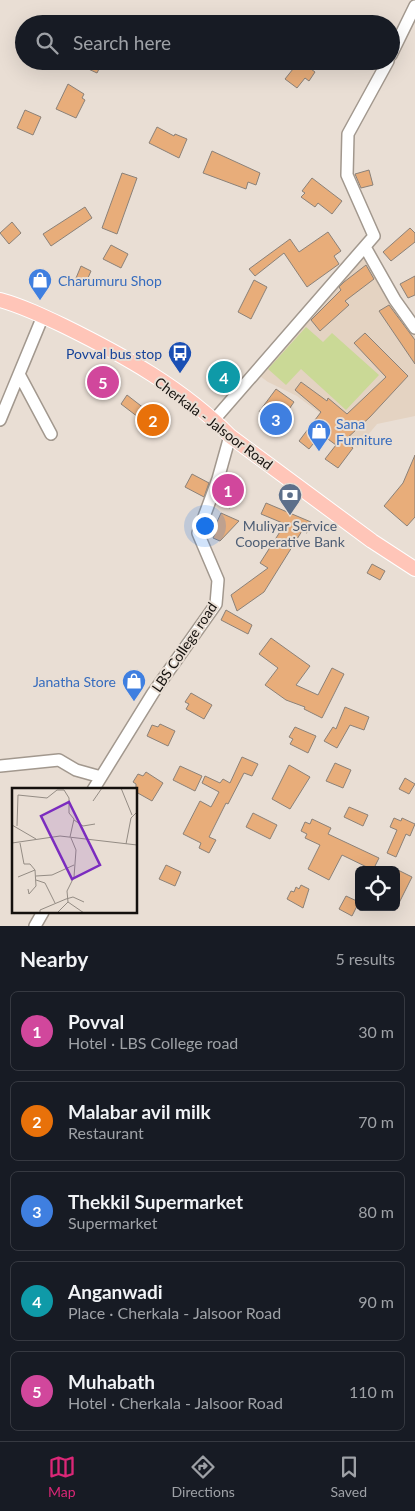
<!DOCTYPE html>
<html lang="en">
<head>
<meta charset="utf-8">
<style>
  body { margin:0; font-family:Lato,sans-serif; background:#20242c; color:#f1f3f6 }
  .controls { position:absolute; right:15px; bottom:15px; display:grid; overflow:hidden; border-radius:8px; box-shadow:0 5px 20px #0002 }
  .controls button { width:45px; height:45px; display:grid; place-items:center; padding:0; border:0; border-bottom:1px solid #363941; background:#171b24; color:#f1f3f6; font:25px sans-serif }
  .you { position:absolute; left:204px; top:525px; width:18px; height:18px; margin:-12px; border:4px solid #fff; border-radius:50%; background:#1a73e8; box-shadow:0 0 0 8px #1a73e833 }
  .badge { display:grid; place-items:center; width:32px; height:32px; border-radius:50%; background:#db2777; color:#fff; font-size:16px; font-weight:700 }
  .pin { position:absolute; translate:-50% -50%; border:2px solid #fff; box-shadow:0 1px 5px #0006 }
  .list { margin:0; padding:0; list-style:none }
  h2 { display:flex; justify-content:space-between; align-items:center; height:65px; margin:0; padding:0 20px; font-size:21px }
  h2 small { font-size:16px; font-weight:400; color:#9ea1a6 }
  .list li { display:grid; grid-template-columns:32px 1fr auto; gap:15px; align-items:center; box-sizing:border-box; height:80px; margin:0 10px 10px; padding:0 10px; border:1px solid #363941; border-radius:8px }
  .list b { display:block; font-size:19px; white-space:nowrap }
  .list p { margin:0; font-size:16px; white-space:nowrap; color:#9ea1a6 }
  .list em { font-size:16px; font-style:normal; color:#9ea1a6 }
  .icon { flex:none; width:28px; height:28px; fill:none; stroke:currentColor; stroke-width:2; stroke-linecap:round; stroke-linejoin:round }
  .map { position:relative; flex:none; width:415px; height:926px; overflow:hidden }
  .search { position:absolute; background:#171b24; box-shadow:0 5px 20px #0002; left:15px; right:15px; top:15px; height:55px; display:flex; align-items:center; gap:12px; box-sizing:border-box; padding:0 18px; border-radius:28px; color:#9ea1a6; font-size:19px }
  .sheet { height:515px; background:#171b24 }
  nav { display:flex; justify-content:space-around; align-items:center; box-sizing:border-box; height:70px; border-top:1px solid #363941; background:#171b24; font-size:14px; color:#9ea1a6 }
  nav a { display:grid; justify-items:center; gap:2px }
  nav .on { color:#db2777 }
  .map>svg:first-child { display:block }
  .education { fill:#e4d3c2 }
  .green { fill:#cad996 }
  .building { fill:#e8ad7a; stroke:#8b8178 }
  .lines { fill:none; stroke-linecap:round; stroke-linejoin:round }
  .minor-casing { stroke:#a2988e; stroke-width:14 }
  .major-casing { stroke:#fff; stroke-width:16 }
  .minor { stroke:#fff; stroke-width:11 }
  .major { stroke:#ffc5b8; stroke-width:14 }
  .labels { text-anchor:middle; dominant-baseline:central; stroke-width:4; stroke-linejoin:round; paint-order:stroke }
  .shop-label { font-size:14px; fill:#366cbe; stroke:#e9ded4; text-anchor:start }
  .transit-label { font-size:14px; fill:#164399; stroke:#e9ded4; text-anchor:end }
  .street-label { font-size:14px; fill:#14100d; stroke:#e9ded4 }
  .service-label { font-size:14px; fill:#4e5e75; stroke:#e9ded4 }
  .inset-road { fill:none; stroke:#948c84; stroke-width:1 }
  .view { fill:#7b2cbf; fill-opacity:0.15; stroke:#7b2cbf; stroke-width:2.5 }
  .inset-edge { fill:none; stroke:#14100d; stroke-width:2.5 }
</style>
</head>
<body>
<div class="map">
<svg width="415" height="926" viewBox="0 0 415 926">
  <rect width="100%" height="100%" fill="#e9ded4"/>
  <path class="education" d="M363,259L374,268L390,302L415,336V416L377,424L357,448L329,420L297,396L268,382L256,373L333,288Z"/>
  <path class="green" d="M306,327L323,342L332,333L379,375L346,410L301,369L286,385L268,369Z"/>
  <path class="building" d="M71,61H103L97,73Z
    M303,63L315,72L309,81L305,78L297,88L285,79L297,64L301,67Z
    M68,84L84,94L82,98L85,100L76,118L56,109Z
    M25,110L41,117L33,135L17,128Z
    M157,127L174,136L175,134L187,139L179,158L149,143Z
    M212,151L260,173L256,185L248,182L246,189L203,173Z
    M369,170L373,185L361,188L355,174Z
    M122,173L137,178L117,234L102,228Z
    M312,178L342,201L332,214L318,203L315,207L301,197L305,193L302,191Z
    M85,207L92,218L51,246L43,234Z
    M12,222L21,233L9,244L0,233Z
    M410,228L415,233V242L391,261L383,252Z
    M328,232L341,251L334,256L339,264L307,287L284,253L255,276L249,269L290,239L299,252Z
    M111,245L128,254L121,268L103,259Z
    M366,265L374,279L345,301L349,305L320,331L311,320L341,290L339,287L344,282Z
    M81,266L91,271L84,287L74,283Z
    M415,276V295L408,298L400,284Z
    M254,280L267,287L251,319L238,312Z
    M389,305L415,340V364L379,311Z
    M365,333L408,376L370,417L344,441L353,448L338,468L325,459L336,445L321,434L309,449L299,441L321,412L295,390L301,382L327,401L328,398L347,414L386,377L354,343Z
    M223,364L237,373L226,390L211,381Z
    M276,389L294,402L278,425L259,412Z
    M127,395L145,409L138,417L121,404Z
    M415,455V517L407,526L384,506L403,483Z
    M227,473L240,477L230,508L217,503Z
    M192,474L209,483L204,497L185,487Z
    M266,503L311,522L307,533L302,531L264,592L237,611L231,595L268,568L260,563L285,524L261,514Z
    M221,513L239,521L220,541L213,538L215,534L212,533Z
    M372,564L385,571L380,580L367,573Z
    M226,610L252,625L248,634L221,620Z
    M271,638L310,666L296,685L318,695L332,668L344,674L322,718L304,709L305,707L286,700L265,685L278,668L259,654Z
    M191,693L212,705L204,719L186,709L189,704L185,702Z
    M345,707L369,717L364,730L350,725L337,748L324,741L333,727L336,729Z
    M160,724L175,731L168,746L147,736L152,725L158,727Z
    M295,727L316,736L308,753L290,744L293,739L289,737Z
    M242,757L258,764L252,776L244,773L228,804L226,803L209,837L216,840L209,853L199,848L201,843L183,834L200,801L211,807L219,792L202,783L205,776L220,783L223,779L230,783Z
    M335,763L351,770L343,788L326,781Z
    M289,765L310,777L290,809L272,799Z
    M180,766L202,776L195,791L173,780Z
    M146,772L163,783L152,801L136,792V784L133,782L138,774L143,776Z
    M405,778L415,784L409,794L399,789Z
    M349,807L368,815L363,826L344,817Z
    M253,813L277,825L270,839L246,827Z
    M394,818L401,821L402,818L415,824L410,836L406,834L396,857L387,853L397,830L390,827Z
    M312,819L331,828L328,834L379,858L373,870L342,855L329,880L308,869L320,845L305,838L307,834L301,831L305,822L310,824Z
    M166,865L181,872L175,886L159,879Z
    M396,869L412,877L396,909Z
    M301,885L309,889L303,908L287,899L291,891L294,892L296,887L299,889Z
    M346,896L359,902L352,916L339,909Z"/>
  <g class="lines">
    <g class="minor-casing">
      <path id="minor" d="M391,55L415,6
        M365,247L395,300L415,328
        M19,374L51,434
        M0,420L43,316
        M214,420L374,236L347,175L348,134L388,61
        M0,766L59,760L76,770L101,777
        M93,790L153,693L216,604L218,580L198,533L218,479L230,436
        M35,926L43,912"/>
    </g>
    <g class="major-casing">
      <path id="major" d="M0,300C22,306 43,316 64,326C123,355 184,389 230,436L372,541L415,569"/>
    </g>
    <use href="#minor" class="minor"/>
    <use href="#major" class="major"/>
  </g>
  <defs>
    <g id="shop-pin" transform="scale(1.25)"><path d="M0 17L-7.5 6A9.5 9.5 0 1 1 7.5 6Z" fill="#3f7fe0" stroke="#e9ded4"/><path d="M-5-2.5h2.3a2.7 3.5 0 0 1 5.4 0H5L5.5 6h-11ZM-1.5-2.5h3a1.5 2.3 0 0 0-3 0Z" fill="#fff"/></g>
    <g id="bus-pin" transform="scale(1.25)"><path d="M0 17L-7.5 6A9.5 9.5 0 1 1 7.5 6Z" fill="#1a4fb4" stroke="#e9ded4"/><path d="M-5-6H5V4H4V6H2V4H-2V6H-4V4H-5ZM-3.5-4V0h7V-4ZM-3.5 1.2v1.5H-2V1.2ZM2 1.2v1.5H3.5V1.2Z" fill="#fff"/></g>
    <g id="bank-pin" transform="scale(1.25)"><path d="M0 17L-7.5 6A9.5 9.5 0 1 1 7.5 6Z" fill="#5c6f8a" stroke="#e9ded4"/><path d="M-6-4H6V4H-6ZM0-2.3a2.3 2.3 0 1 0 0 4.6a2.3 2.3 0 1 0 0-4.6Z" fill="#fff"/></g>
  </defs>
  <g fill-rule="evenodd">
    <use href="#shop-pin" x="40" y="280"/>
    <use href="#bus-pin" x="180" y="353"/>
    <use href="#shop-pin" x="319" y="431"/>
    <use href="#bank-pin" x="290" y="495"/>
    <use href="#shop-pin" x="134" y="681"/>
  </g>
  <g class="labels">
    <g class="shop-label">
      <text x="58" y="280">Charumuru Shop</text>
      <text x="336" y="423">Sana<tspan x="336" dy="16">Furniture</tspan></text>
      <text x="116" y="681" text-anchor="end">Janatha Store</text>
    </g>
    <g class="transit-label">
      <text x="162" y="353">Povval bus stop</text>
    </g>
    <g class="street-label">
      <text transform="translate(214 423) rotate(37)">Cherkala - Jalsoor Road</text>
      <text transform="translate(184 647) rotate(-56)">LBS College road</text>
    </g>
    <g class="service-label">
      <text x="290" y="525">Muliyar Service<tspan x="290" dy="16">Cooperative Bank</tspan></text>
    </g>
  </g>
  <g transform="translate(12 788)">
    <rect width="125" height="125" fill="#e9ded4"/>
    <path class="inset-road" d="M109,0L120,27M81,13L90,0M62,32L71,38L83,36M0,37L24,51M5,38L6,7L35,10L45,2H52L57,10V25L62,31L58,49M0,55L48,48L125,57M114,56L119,30L125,24M24,88L40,87L62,77M6,89L23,82L18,76H12L8,55M24,92L33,95L43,115M16,101L17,106L24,98L23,82M56,114L55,103L62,89L64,62L59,50M56,114L72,125M28,125V122L54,111L61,109L72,114M45,125L56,114"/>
    <path class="view" d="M57,14L88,77L60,91L29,28Z"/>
    <rect width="125" height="125" class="inset-edge"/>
  </g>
</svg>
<div class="controls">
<button><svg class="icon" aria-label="locate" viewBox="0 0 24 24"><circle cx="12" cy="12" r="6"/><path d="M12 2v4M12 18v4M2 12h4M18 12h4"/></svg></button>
</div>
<div class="you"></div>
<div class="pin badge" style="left:228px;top:490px;background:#d1479c">1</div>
<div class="pin badge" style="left:153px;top:420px;background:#e8710a">2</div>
<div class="pin badge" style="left:276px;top:419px;background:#3f7fe0">3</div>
<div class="pin badge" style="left:224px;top:377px;background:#0f9aa8">4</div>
<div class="pin badge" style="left:103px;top:382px;background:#d1479c">5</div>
<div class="search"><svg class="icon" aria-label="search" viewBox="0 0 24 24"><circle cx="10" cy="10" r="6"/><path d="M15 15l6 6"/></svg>Search here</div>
</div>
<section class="sheet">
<h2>Nearby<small>5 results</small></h2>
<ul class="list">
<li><span class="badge" style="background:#d1479c">1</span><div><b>Povval</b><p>Hotel · LBS College road</p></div><em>30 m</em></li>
<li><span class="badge" style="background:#e8710a">2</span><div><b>Malabar avil milk</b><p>Restaurant</p></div><em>70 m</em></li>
<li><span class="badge" style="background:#3f7fe0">3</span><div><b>Thekkil Supermarket</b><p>Supermarket</p></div><em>80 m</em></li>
<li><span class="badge" style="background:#0f9aa8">4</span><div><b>Anganwadi</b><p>Place · Cherkala - Jalsoor Road</p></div><em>90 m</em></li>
<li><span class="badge" style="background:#d1479c">5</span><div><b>Muhabath</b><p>Hotel · Cherkala - Jalsoor Road</p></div><em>110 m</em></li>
</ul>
</section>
<nav>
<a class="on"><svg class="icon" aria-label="map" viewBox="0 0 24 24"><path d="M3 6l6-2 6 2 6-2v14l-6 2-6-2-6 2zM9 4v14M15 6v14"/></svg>Map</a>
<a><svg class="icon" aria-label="directions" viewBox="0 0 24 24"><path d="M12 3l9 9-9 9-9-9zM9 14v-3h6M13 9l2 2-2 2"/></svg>Directions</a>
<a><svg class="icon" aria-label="saved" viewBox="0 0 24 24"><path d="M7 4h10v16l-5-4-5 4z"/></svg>Saved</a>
</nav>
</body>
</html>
